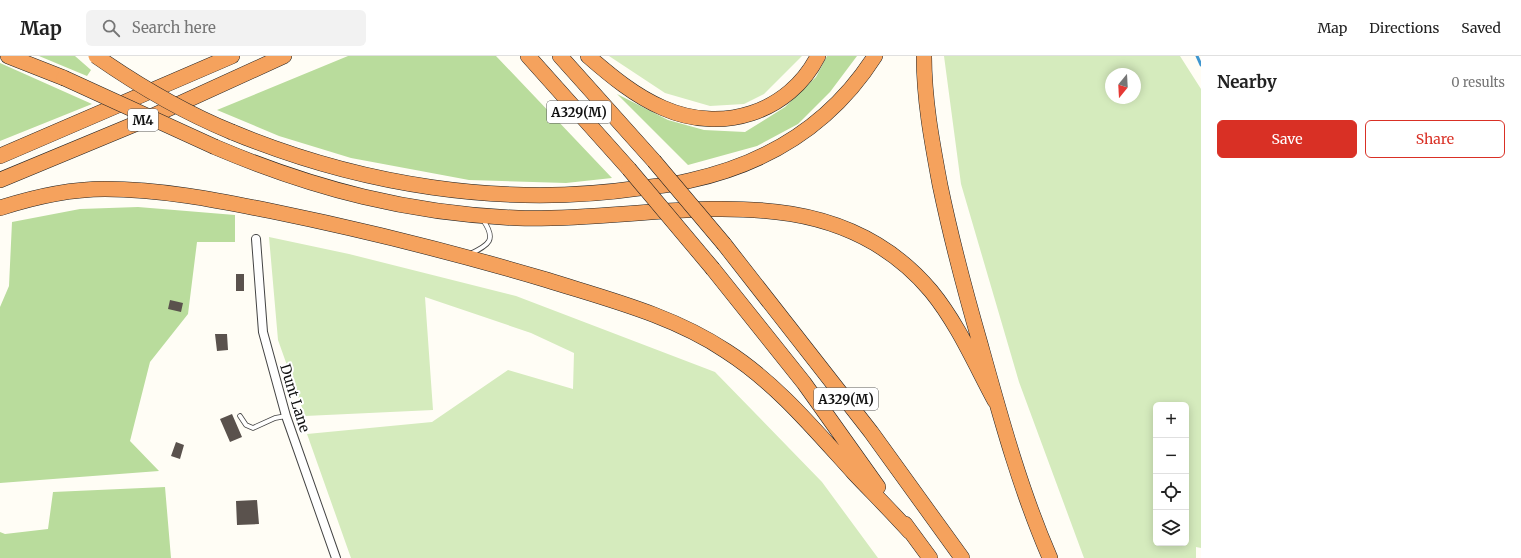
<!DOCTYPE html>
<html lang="en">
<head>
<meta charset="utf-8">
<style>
  body { margin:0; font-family:Merriweather,serif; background:#f2f2f2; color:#222 }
  .controls { position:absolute; right:12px; bottom:12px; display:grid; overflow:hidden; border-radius:6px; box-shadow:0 2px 10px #0003 }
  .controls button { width:36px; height:36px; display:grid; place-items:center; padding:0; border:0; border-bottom:1px solid #e0e0e0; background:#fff; color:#222; font:20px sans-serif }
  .compass { position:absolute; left:1105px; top:12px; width:36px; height:36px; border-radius:50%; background:#fff; box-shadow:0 2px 10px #0003; rotate:198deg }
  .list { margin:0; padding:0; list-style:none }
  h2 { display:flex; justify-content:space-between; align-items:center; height:52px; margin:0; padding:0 16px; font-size:17px }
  h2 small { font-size:13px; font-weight:400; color:#767676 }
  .actions { display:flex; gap:8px; padding:12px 16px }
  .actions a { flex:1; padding:9px 0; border:1px solid #d93025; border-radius:6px; text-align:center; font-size:14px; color:#d93025 }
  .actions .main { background:#d93025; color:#fff }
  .icon { flex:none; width:22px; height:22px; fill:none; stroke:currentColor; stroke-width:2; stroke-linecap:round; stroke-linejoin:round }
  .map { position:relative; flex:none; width:1201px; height:502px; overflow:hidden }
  header { display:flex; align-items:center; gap:24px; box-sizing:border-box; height:56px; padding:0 20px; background:#fff; border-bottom:1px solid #e0e0e0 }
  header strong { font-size:19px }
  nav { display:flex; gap:22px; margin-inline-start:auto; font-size:14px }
  .search { width:280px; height:36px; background:#f2f2f2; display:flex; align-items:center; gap:10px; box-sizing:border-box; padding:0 14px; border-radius:6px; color:#767676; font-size:15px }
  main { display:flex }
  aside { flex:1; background:#fff }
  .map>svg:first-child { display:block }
  .green { fill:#d5ebbd; fill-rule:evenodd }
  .forest { fill:#b9dc9c }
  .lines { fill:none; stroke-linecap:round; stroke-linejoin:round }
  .stream { stroke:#3f96cf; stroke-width:3 }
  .building { fill:#5a524d }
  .lane-casing { stroke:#444; stroke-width:5.5 }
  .street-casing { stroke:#444; stroke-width:10 }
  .highway-casing { stroke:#222; stroke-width:16 }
  .lane { stroke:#fff; stroke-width:4 }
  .street { stroke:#fff; stroke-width:8 }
  .highway { stroke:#f5a25d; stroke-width:15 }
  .highway-bridge-casing { stroke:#222; stroke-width:16; stroke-linecap:butt }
  .highway-bridge { stroke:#f5a25d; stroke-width:15 }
  .labels { text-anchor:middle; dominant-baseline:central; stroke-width:4; stroke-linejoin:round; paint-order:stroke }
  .shield { fill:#fff; stroke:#585858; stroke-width:1 }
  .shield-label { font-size:13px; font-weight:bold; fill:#111 }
  .street-label { font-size:14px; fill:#111; stroke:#fff }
</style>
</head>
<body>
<header>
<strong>Map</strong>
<div class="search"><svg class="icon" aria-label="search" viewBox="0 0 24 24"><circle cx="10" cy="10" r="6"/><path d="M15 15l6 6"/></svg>Search here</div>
<nav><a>Map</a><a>Directions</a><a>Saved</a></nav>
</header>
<main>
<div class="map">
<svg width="1201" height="502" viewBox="0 0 1201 502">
  <rect width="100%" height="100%" fill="#fffdf5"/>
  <path class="green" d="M609,0H802L764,38L744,48L710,50L665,37Z
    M944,0H1180L1201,33V492L1196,491V502H1084L1019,326L961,128ZM1111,18H1135V42H1111ZM1156,349H1186V487H1156Z
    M269,181L349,198L516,240L715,316L822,426L878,502H351L307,378L432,366L508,314L573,333L574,297L531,277L425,241L433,354L305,360L278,284Z"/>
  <path class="forest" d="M39,0H75L91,14L87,20Z
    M348,0H496L612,122L566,127L469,124L351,102L279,80L217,54Z
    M827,0H857L830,36L798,68L757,90L688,109L617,38L668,64L704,74L745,76L785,51L816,21Z
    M0,7L92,48L0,85Z
    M138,151L235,159V186H197L188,258L150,306L130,385L159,415L0,427V251L9,230L12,166L80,153Z
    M165,431L171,502H0V476L5,478L48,473L53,436Z"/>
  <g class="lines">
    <path class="stream" d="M1197,0L1201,9"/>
  </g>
  <path class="building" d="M236,218H244V235H236Z
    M170,244L183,247L181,256L168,253Z
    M215,278H227L228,294L217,295Z
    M232,358L242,381L230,386L220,363Z
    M176,386L184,389L180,403L171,400Z
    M257,444L259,468L237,469L236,445Z"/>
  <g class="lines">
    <g class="lane-casing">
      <path id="lane" d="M470,198C489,189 497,184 483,164
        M240,360L246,369L253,372L275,362L286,360"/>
    </g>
    <g class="street-casing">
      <path id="street" d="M256,183L263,276L286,360L336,502"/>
    </g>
    <g class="highway-casing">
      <path id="highway" d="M8,0L64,22
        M528,0L629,113
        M560,0L654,105
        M588,0C611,20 635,40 663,52C722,78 789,57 818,0
        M924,0C924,44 932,86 940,129C951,182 965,235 980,287C1000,359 1020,433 1050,502
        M232,76C360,129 502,152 640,132C656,130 672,129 688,125C767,108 831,69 875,0
        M215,91C314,133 411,158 518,162C657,167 825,109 931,235C958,268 975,308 995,345
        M0,100L232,0
        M0,124L135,68L284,0
        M0,152C34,141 68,133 105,133C161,133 216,144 271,155C364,174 456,197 547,224C607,243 672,259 726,295C776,327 814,373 854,417C873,437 892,456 910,476
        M724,188L871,376L962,502
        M713,213L804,327L878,431
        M905,468L930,502"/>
    </g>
    <use href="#lane" class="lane"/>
    <use href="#street" class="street"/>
    <use href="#highway" class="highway"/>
    <g class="highway-bridge-casing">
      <path id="highway-bridge" d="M96,0C139,30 183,56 232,76
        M64,22L215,91
        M654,105L724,188
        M629,113L713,213"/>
    </g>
    <use href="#highway-bridge" class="highway-bridge"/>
  </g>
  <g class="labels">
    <g class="shield">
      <rect x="547" y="45" width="64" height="22" rx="3"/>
      <rect x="128" y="53" width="30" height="22" rx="3"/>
      <rect x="814" y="332" width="64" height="22" rx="3"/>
    </g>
    <g class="shield-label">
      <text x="579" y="56">A329(M)</text>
      <text x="143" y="64">M4</text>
      <text x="846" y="343">A329(M)</text>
    </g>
    <g class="street-label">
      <text transform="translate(295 342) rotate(73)">Dunt Lane</text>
    </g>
  </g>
</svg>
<div class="controls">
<button>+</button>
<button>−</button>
<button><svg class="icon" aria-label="locate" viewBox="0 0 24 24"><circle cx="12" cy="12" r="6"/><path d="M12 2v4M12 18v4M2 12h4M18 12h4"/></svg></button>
<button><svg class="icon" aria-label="layers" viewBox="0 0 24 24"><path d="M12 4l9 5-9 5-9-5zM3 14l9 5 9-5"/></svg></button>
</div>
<svg class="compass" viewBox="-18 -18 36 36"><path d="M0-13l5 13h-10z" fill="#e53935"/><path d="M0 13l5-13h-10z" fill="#767676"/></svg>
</div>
<aside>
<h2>Nearby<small>0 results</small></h2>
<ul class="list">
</ul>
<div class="actions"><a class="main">Save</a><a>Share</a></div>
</aside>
</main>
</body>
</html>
